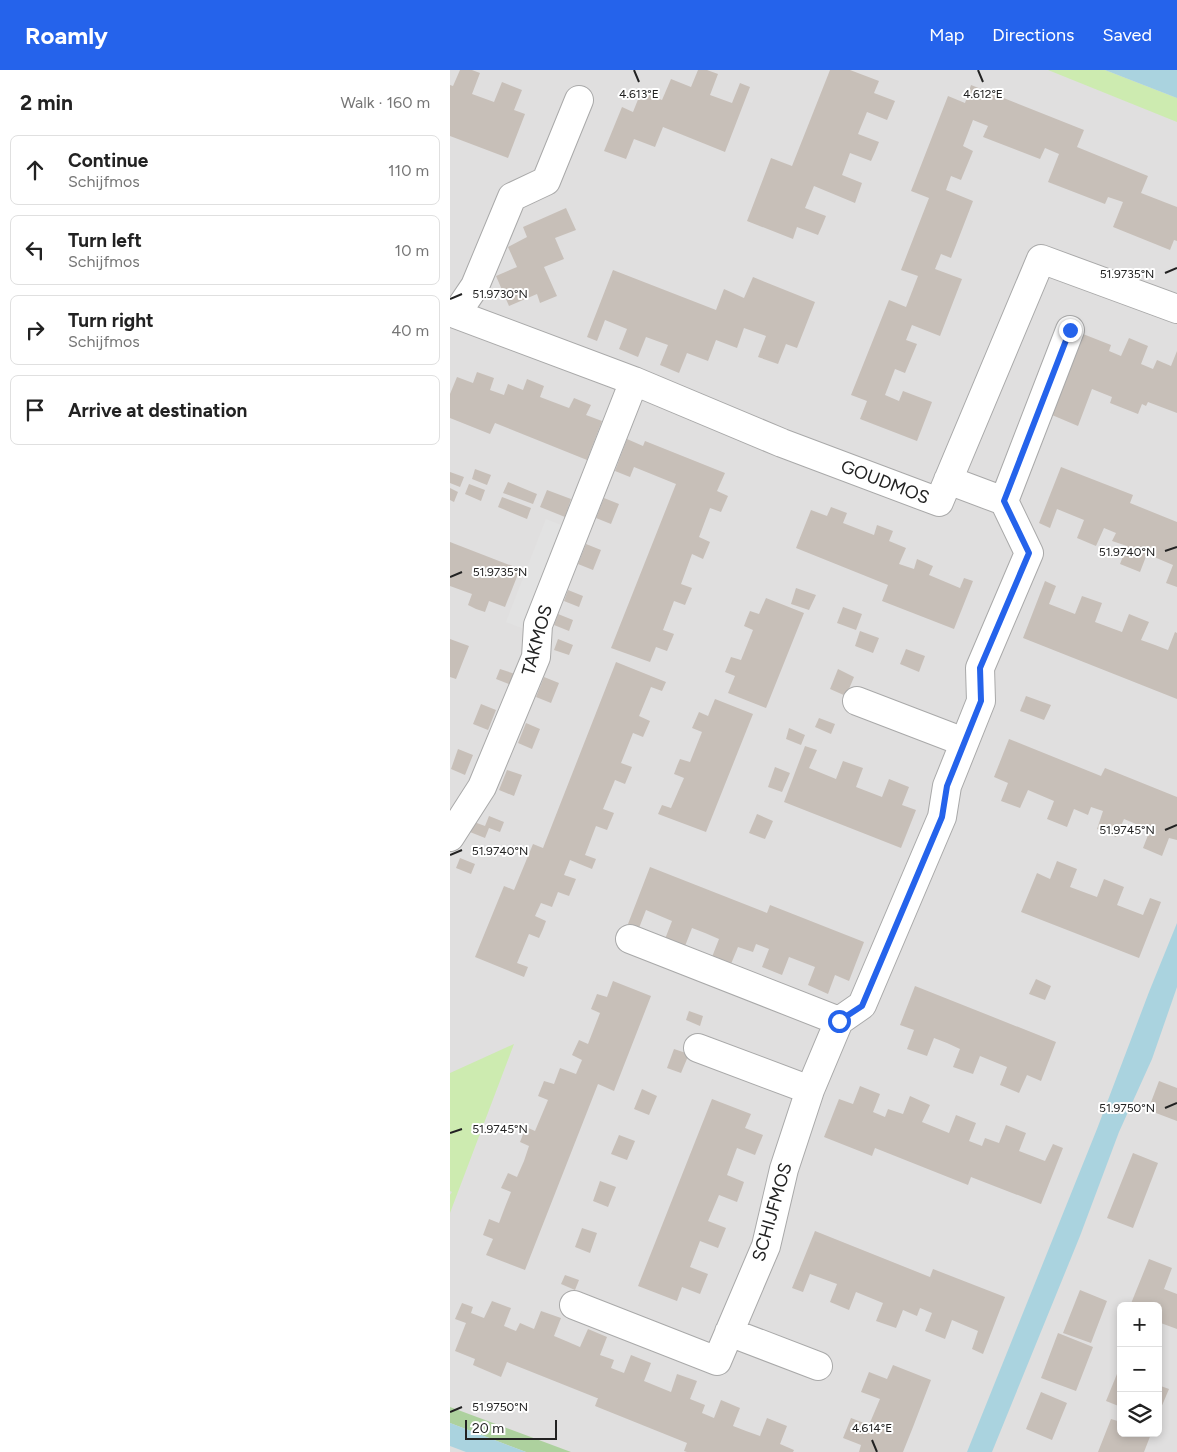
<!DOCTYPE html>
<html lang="en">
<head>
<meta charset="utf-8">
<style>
  body { margin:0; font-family:Figtree,sans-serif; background:#f2f2f2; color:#222 }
  .controls { position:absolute; right:15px; bottom:15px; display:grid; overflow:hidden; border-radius:8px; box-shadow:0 2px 8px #0003 }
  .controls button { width:45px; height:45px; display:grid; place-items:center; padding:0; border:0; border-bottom:1px solid #e0e0e0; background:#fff; color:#222; font:25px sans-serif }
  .scale { position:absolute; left:15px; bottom:12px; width:92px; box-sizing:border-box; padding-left:5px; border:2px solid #222; border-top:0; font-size:14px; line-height:18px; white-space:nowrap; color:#222; -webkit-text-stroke:4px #fff; paint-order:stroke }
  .stop { position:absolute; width:15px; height:15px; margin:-11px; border:4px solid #2563eb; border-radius:50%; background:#fff }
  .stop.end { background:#2563eb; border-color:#fff; box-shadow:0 1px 5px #0008 }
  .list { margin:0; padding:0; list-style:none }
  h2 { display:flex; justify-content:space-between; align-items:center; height:65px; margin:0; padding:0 20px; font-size:21px }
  h2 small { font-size:16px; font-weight:400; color:#767676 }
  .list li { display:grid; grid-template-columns:32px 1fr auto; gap:15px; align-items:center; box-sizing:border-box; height:70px; margin:0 10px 10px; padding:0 10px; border:1px solid #e0e0e0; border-radius:8px }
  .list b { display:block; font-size:19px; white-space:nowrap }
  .list p { margin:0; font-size:16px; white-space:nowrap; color:#767676 }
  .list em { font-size:16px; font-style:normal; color:#767676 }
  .icon { flex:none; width:28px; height:28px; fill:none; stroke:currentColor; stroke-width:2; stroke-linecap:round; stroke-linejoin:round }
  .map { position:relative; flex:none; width:727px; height:1382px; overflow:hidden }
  header { display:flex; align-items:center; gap:30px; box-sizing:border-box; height:70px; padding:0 25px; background:#2563eb; color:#fff }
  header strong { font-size:24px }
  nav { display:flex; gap:28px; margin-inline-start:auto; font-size:18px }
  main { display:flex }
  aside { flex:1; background:#fff }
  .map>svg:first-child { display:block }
  .residential { fill:#e0dfdf; fill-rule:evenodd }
  .grass { fill:#cdebb0 }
  .forest { fill:#add19e }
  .parking { fill:#e2e2e2 }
  .water { fill:#aad3df }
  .building { fill:#c7bfb8 }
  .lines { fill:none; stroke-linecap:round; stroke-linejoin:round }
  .street-casing { stroke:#a9a9a9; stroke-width:30 }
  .street { stroke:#fff; stroke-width:28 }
  .route { stroke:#2563eb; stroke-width:6 }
  .ticks { fill:none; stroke:#222; stroke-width:2 }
  .labels { text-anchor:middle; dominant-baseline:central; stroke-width:4; stroke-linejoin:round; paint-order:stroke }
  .street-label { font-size:18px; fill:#222; stroke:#fff }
  .ticks-label { font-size:12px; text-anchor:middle; fill:#222; stroke:#fff; stroke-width:4; stroke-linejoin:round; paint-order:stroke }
</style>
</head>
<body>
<header>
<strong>Roamly</strong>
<nav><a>Map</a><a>Directions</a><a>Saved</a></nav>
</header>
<main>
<aside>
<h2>2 min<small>Walk · 160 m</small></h2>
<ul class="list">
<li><svg class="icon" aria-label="ahead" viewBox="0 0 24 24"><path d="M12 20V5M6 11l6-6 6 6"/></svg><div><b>Continue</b><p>Schijfmos</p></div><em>110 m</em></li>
<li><svg class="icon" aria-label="left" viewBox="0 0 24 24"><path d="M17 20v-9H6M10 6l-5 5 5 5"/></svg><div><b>Turn left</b><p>Schijfmos</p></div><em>10 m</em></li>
<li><svg class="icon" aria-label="right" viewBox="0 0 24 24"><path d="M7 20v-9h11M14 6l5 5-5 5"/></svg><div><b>Turn right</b><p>Schijfmos</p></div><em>40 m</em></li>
<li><svg class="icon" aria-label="arrive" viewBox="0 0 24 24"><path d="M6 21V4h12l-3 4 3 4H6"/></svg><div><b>Arrive at destination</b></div></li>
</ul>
</aside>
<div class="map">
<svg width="727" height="1382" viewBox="0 0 727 1382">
  <rect width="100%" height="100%" fill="#f2efe9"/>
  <path class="residential" d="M0,0H727V1382H0ZM671,1236H708V1363H671Z"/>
  <path class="grass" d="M598,0H655L727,28V52Z
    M64,974L0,1143V1125L2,1122L0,1121V1003Z"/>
  <path class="forest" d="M0,1337L121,1382H76L0,1353Z"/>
  <path class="parking" d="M96,449L114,456L74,559L56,552Z"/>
  <path class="water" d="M655,0H727V28Z
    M727,853V917L702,989L669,1062L630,1166L542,1382H517L647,1059L699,922Z
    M0,1353L76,1382H16L0,1376Z"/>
  <path class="building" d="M10,0H22L30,3L22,24L44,32L52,12L72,20L64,40L75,44L58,88L0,66V15L3,16Z
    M248,0H257L268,4L260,25L282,33L290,13L300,17L275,82L213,57L205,77L184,69L176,89L154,81L172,37L183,42L191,22L212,30L221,9L241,17Z
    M380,0H400L429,11L424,23L445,31L437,50L417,42L408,64L429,72L425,82L421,91L400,83L392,105L412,113L405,133L364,116L355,138L376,146L372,156L368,165L347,157L343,169L297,151L321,88L342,96Z
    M521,15L634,60L627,77L698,106L691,123L727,137V171L724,170L720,180L663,157L673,132L658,127L655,134L598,112L609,84L595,78L590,89L533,67L538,56L523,50L513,76L523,81L511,110L501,106L496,120L523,131L501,188L491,184L485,199L512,209L490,266L462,255L456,270L467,274L455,303L445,299L435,325L449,331L453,321L482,332L467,371L410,349L417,331L401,325L439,230L456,237L468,206L451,200L479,128L461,121L498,26L515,33Z
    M116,138L126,160L105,168L114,189L94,197L107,226L90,233L87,224L59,236L46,206L67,197L58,177L77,167L73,157Z
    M163,200L266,240L274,219L294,228L303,207L365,232L347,278L336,274L328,294L308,287L316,266L294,258L287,278L266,270L258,291L237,283L229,303L210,295L218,275L196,267L188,287L169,279L177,259L155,250L147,271L137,267Z
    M633,264L661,275L659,281L671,286L679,268L698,276L691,294L703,299L707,290L721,296L727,281V343L698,332L696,336L692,334L688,344L660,333L662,327L642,319L628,356L602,345Z
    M27,302L44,308L40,320L54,325L58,314L73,320L77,309L94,316L90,327L119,338L124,328L141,335L136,345L152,351L137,390L45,353L40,364L0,348V324L7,307L23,313Z
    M177,369L193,376L195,371L275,403L267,421L278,426L271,442L260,438L249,467L260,472L253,489L242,484L231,514L242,518L235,535L224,531L213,560L224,564L217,581L206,577L200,592L161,578L226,414L184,397L180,407L165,401Z
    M611,397L683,425L680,433L727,452V517L716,513L723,495L697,484L690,502L670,494L677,476L662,471L666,463L654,458L646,476L627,468L634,450L607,439L600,458L589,453Z
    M25,399L41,405L37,415L22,409Z
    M0,402L14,407L10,417L0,413Z
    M58,412L87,424L83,434L53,423Z
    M19,414L35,420L31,431L15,424Z
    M0,418L8,422L4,432L0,430Z
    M97,420L121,429L115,447L90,437Z
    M52,427L81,438L77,449L48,437Z
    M154,428L169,434L161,454L146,448Z
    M381,437L397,443L393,453L424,465L427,455L443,461L439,471L456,478L449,494L464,499L467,489L483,496L479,505L510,518L514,508L523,511L504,559L432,531L438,515L346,478L361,440L377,446Z
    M0,472L70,499L55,537L39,531L35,542L26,539L18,535L22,524L0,516Z
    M136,474L151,480L143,500L128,494Z
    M595,511L606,516L599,534L625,544L632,526L652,533L645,552L672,562L679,544L699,552L691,570L705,575L718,580L725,562L727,563V629L573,568Z
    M346,518L366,525L359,540L341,534Z
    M118,520L133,526L129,537L114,531Z
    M316,528L354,543L316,638L278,623L285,606L275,602L281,587L291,590L303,560L294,556L297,548L300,541L309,544Z
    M393,537L412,544L406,560L387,553Z
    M108,544L123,550L119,561L104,555Z
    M410,561L429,568L423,583L405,576Z
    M0,569L19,576L6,609L0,607Z
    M108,569L123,575L119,585L104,580Z
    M456,579L475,586L469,602L450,594Z
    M166,592L216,612L212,621L201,617L189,646L200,651L193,667L183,663L171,693L182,697L175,714L165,710L153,739L164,743L157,760L146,756L135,785L146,789L142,799L120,790L114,805L126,809L119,826L108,822L102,837L91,833L85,846L96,851L93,859L89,868L79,864L67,893L78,897L74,907L25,887L54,816L64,820L83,774L93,778Z
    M50,599L65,604L61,615L46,609Z
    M388,599L404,607L396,626L380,619Z
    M94,607L109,613L101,633L86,627Z
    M576,626L601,635L594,650L570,641Z
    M265,629L303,644L256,762L208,744L212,735L221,738L234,708L224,704L227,696L230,689L240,692L252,662L242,658L249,642L258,646Z
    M31,634L46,640L38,660L23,654Z
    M369,648L385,654L381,664L365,657Z
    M76,653L90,659L82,679L68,673Z
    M339,658L355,665L351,675L336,669Z
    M559,669L651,706L655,698L727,727V770L719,768L712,786L693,778L700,760L674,749L666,767L647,759L653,741L641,737L638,745L624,739L617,757L597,749L604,731L578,720L570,738L551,731L558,713L544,707Z
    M355,676L367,680L359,698L386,709L393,691L413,698L406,717L432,727L439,709L459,717L452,735L466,740L451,778L334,732Z
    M8,679L23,685L15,705L1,699Z
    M325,697L340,703L332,722L318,717Z
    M57,700L72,705L64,726L49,720Z
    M307,744L323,751L315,769L299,763Z
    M39,746L54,752L50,762L39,758L35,768L20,762L24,752L35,756Z
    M10,788L25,794L21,804L6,798Z
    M607,791L627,799L620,817L647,827L654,809L674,817L667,835L693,845L700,828L711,832L689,888L571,842L587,803L600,809Z
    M200,797L317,843L320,835L414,872L399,911L385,905L378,924L358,915L365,897L339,887L332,905L312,897L319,879L306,874L303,882L288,877L281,894L262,887L269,869L255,863L242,858L235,876L215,869L222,851L196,840L189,858L178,854Z
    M586,909L601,916L595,930L579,924Z
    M163,911L201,926L164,1021L148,1014L75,1200L36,1185L43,1169L33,1165L39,1149L49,1153L55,1137L61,1122L51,1118L58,1103L67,1107L74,1091L79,1076L70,1072L76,1057L85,1061L98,1030L88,1026L94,1011L104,1014L110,998L126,1004L132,990L122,985L129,970L138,974L150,943L141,939L147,924L157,927Z
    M465,916L606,972L591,1011L577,1005L569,1023L550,1015L557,997L530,986L523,1004L503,997L510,979L497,973L484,968L477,986L457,979L464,960L450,955Z
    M239,941L253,946L250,956L236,950Z
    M224,979L239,984L231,1003L217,998Z
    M709,1011L727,1018V1051L698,1040Z
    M410,1016L430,1024L423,1042L435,1047L438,1039L453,1044L460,1026L480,1035L472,1052L499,1063L506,1045L526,1053L519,1071L532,1076L535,1068L549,1073L556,1055L576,1063L569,1081L595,1091L603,1074L613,1078L591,1134L521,1107L518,1115L425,1078L422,1086L374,1067L389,1029L403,1034Z
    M192,1019L207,1026L199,1045L184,1039Z
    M262,1029L301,1044L295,1058L313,1065L305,1085L287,1078L277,1105L294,1112L287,1132L269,1125L258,1151L276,1158L268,1178L250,1171L240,1197L258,1204L250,1224L232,1217L227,1231L188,1216Z
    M169,1065L185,1071L177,1090L161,1084Z
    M683,1083L708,1093L683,1158L657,1148Z
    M150,1111L166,1117L158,1137L143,1131Z
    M132,1158L147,1163L140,1183L125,1177Z
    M365,1161L480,1207L483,1199L555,1227L533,1284L522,1279L528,1261L502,1250L495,1269L475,1261L482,1243L470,1238L467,1246L453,1240L446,1258L426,1251L433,1233L406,1222L399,1240L380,1232L387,1214L360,1204L353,1222L342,1218Z
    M699,1189L722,1198L714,1219L727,1224V1259L708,1252V1236H680Z
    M115,1205L129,1210L125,1220L111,1214Z
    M630,1220L657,1231L641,1273L613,1263Z
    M42,1231L61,1238L54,1256L66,1261L70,1253L84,1259L91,1241L111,1248L104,1266L116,1271L130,1277L138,1259L157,1267L150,1285L164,1290L161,1298L174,1303L181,1285L201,1293L194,1311L221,1322L227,1304L247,1311L240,1329L255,1335L252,1343L264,1348L271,1330L290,1338L283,1356L296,1361L310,1366L317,1348L337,1356L330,1374L344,1380L343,1382H237L234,1381L237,1373L145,1336L148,1328H147L57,1292L51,1307L23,1295L25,1289L5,1281L16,1253L5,1249L12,1233L23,1237L21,1243L34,1248Z
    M608,1263L643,1277L626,1321L591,1308Z
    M443,1295L481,1310L463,1357L453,1382H409L411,1375L393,1368L401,1348L419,1355L430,1329L411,1322L419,1302L437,1309Z
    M669,1299L671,1300V1337L656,1331Z
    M708,1315L719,1319L708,1345Z
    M591,1322L617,1333L602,1370L576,1359Z
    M661,1349L671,1352V1363L701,1364L694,1382H648Z"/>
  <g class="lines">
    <g class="street-casing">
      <path id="street" d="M0,242L184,311L332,373L489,432L591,189L727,239
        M6,244L25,216L62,127L96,111L129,30
        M554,431L620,260
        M407,631L514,672
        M0,767L32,717L86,587L88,555L184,311
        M180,869L389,951
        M248,978L360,1020
        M124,1235L267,1291L316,1176L334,1099L360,1020L389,951L412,935L492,747L497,716L531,631L530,598L579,483L554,431L498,410
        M279,1262L368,1296"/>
    </g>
    <use href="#street" class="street"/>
  </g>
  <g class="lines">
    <path class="route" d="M389,951L412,936L492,747L497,716L531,631L530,598L579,483L554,431L620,260"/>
  </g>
  <path class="ticks" d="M184,0L189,12M528,0L533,12M715,203L727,198M0,229L12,224M715,481L727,477M0,507L12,502M715,760L727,755M0,785L12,780M715,1038L727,1033M0,1063L12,1059M0,1342L12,1337M422,1370L427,1382"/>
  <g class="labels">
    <g class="street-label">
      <text transform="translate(435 412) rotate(21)">GOUDMOS</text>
      <text transform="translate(87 570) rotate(-75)">TAKMOS</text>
      <text transform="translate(322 1142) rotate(-74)">SCHIJFMOS</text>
    </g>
  </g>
  <g class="ticks-label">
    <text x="189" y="28">4.613°E</text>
    <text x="533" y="28">4.612°E</text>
    <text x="677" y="208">51.9735°N</text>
    <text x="50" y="228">51.9730°N</text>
    <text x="677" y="486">51.9740°N</text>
    <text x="50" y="506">51.9735°N</text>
    <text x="677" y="764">51.9745°N</text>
    <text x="50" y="785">51.9740°N</text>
    <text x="677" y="1042">51.9750°N</text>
    <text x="50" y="1063">51.9745°N</text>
    <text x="50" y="1341">51.9750°N</text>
    <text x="422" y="1362">4.614°E</text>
  </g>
</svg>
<div class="controls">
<button>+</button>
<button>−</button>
<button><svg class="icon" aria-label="layers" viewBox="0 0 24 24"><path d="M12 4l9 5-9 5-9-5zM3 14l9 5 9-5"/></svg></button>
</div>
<div class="scale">20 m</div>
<div class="stop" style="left:389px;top:951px"></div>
<div class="stop end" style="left:620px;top:260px"></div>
</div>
</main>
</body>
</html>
